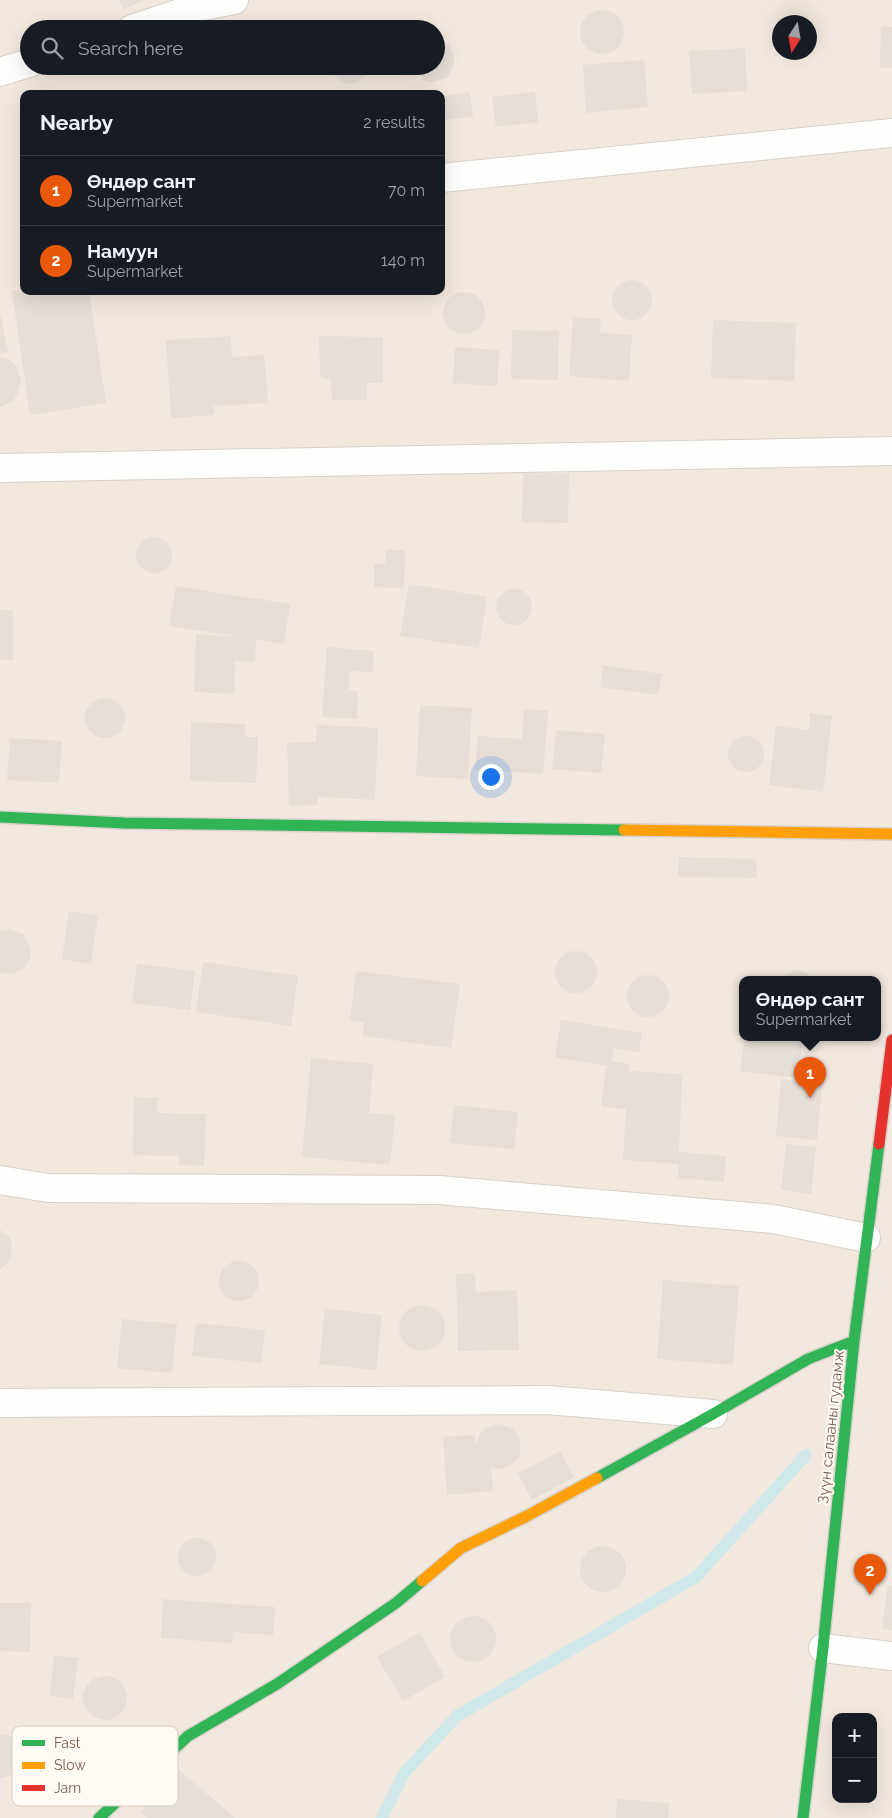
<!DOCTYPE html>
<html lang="en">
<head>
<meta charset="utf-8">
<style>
  body { margin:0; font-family:Raleway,sans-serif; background:#20242c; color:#f1f3f6 }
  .controls { position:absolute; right:15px; bottom:15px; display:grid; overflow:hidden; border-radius:10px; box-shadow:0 5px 20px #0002 }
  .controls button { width:45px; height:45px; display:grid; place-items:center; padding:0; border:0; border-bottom:1px solid #363941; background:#171b24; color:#f1f3f6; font:25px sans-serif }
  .compass { position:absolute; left:772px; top:15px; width:45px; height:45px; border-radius:50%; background:#171b24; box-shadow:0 5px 20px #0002; rotate:191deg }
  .you { position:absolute; left:490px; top:776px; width:18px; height:18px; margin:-12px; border:4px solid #fff; border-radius:50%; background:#1a73e8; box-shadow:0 0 0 8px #1a73e833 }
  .badge { display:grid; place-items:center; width:32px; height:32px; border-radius:50%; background:#ea580c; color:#fff; font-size:16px; font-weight:700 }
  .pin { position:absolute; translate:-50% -41px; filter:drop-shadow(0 1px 2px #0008) }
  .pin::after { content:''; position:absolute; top:26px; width:18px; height:15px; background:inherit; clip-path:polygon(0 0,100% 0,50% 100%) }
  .popup { position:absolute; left:739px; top:976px; width:142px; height:65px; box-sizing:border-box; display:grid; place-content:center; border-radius:10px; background:#171b24; filter:drop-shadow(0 1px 4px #0005); font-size:16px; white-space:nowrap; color:#9ea1a6 }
  .popup b { font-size:19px; color:#f1f3f6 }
  .popup::after { content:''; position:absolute; left:50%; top:100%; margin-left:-10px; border:10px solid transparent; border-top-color:#171b24 }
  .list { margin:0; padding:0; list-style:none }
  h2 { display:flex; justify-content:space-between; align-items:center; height:65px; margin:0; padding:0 20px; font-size:21px }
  h2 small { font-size:16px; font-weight:400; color:#9ea1a6 }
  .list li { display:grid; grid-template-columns:32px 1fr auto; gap:15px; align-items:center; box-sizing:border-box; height:70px; padding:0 20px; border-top:1px solid #363941 }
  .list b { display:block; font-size:19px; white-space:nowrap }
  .list p { margin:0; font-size:16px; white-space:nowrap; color:#9ea1a6 }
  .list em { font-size:16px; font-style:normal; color:#9ea1a6 }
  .icon { flex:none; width:28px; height:28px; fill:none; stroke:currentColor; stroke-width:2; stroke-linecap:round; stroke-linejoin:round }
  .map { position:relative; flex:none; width:892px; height:1818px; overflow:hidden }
  .search { position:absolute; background:#171b24; box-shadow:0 5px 20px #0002; left:20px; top:20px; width:425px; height:55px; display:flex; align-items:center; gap:12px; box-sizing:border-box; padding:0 18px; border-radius:28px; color:#9ea1a6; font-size:19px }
  .panel { position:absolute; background:#171b24; box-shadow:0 5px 20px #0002; left:20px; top:90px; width:425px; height:205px; border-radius:10px }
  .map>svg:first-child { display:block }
  .residential { fill:#f2e8de; fill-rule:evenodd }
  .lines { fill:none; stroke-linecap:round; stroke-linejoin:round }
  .stream { stroke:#d0e8ea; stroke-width:12 }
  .building { fill:#e6ded7 }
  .street-casing { stroke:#d7d1cb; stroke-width:30 }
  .fast-casing { stroke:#d9d2cb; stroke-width:14 }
  .slow-casing { stroke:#d9d2cb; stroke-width:14 }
  .jam-casing { stroke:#d9d2cb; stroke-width:14 }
  .street { stroke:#fefefd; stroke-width:28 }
  .fast { stroke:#30b455; stroke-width:11 }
  .slow { stroke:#ff9f0a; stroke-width:11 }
  .jam { stroke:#e5322d; stroke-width:11 }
  .labels { text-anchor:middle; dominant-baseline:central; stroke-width:4; stroke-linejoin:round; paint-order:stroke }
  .street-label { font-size:15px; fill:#7a5c4d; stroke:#fffaf3 }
  .key { fill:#fffaf3; stroke:#d7cbc1; stroke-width:1 }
  .key-label { font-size:14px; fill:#7a5c4d }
</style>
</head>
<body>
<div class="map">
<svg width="892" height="1818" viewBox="0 0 892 1818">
  <rect width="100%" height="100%" fill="#f9f5f0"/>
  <path class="residential" d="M0,0H892V1818H0ZM780,22H810V52H780ZM29,29H436V66H29ZM24,94H441V291H24ZM742,979H878V1037H742ZM836,1717H873V1799H836Z"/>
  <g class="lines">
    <path class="stream" d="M382,1818L405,1772L457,1716L696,1577L806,1455"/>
  </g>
  <path class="building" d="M119,0H146L123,9Z
    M580 32a22 22 0 1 1 44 0a22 22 0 1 1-44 0Z
    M881,27H892V68H880Z
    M436,40L448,45L452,51L454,57V64L448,77L434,82H427L416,73L412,66H436Z
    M745,48L747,91L692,94L689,51Z
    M644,60L648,107L586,113L583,65Z
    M334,66H366L367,69L366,74L358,82L348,84L343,82L335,75Z
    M470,92L473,116L441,121V97Z
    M535,92L538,122L496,127L492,97Z
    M612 300a20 20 0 1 1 40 0a20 20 0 1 1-40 0Z
    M24,289V291H89L106,403L30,415L12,291Z
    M443 313a21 21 0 1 1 42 0a21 21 0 1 1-42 0Z
    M0,313L8,352L0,354Z
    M573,317L601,319L600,333L632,335L629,381L569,376Z
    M713,320L796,323L794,381L711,378Z
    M512,330L559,331L558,380L511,379Z
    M231,336L232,357L264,355L268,403L214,406V415L171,418L166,340Z
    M319,336L383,337V383H367V400H332L331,380L320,377Z
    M455,347L499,350L497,386L453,383Z
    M0,357L10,360L16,366L21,380L17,395L13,401L0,407Z
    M523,473L569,474L568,523L522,522Z
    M136 555a18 18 0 1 1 36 0a18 18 0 1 1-36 0Z
    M386,550H405L404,588L374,587V563L385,564Z
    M409,584L487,597L479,648L400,636Z
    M176,586L290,604L284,644L256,639L255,662L235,661L234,694L194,692L196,634L242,637L169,626Z
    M496 607a18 18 0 1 1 36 0a18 18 0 1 1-36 0Z
    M0,610H13V660H0Z
    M327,647L374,651L373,672L349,671V690L358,691L357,719L322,717Z
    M603,665L662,674L658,695L600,687Z
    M85 718a20 20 0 1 1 40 0a20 20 0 1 1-40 0Z
    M420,705L472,708L468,779L416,776Z
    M524,709L548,711L543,774L475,769L478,736L522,739Z
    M810,713L832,716L823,792L769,785L776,726L809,730Z
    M191,722L245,724V737H258L256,783L190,781Z
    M317,725L378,728L375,800L318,797V805L289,806L287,743L316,742Z
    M556,730L605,734L601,773L552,769Z
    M728 754a18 18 0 1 1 36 0a18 18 0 1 1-36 0Z
    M10,738L62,741L59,783L7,780Z
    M679,857L756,859L757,878L678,877Z
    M69,911L98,915L91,964L62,959Z
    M9,929L23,934L30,947L31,954L29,961L24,968L18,972L10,974L0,972V931Z
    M555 972a21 21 0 1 1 42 0a21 21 0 1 1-42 0Z
    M203,962L298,976L291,1026L196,1012Z
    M137,964L195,971L190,1010L132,1003Z
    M795,970L807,973L813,979H782L785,975Z
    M356,971L460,984L451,1048L363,1036L364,1023L350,1021Z
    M627 996a21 21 0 1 1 42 0a21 21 0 1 1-42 0Z
    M561,1020L642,1033L639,1052L614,1048L612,1061L629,1064V1071L682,1074L679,1152L726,1156L724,1182L678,1178L679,1164L623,1160L626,1109L601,1107L606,1066L555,1057Z
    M745,1037H803L798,1078L740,1071Z
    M311,1058L373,1064L369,1113L395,1115L390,1165L302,1157Z
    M781,1079L822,1083L817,1140L776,1136Z
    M134,1097L158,1098L157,1113L206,1114L204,1166L179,1165V1156L133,1155Z
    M454,1105L518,1112L514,1149L450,1143Z
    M786,1144L816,1147L811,1194L781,1190Z
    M0,1230L9,1237L12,1244L10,1259L6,1265L0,1269Z
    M219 1281a20 20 0 1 1 40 0a20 20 0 1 1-40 0Z
    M475,1273L476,1292L517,1290L519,1350L458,1351L456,1274Z
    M663,1280L739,1286L733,1365L657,1359Z
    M399 1328a23 23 0 1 1 46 0a23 23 0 1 1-46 0Z
    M325,1309L382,1315L376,1370L319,1364Z
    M122,1319L177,1324L172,1373L117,1368Z
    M196,1323L265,1330L261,1363L192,1356Z
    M499,1424L513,1429L518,1435L521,1449L519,1456L515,1462L501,1469L491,1468L493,1491L447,1495L443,1437L475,1435L476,1445L480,1433L485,1428Z
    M560,1451L574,1477L532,1500L518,1473Z
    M178 1557a19 19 0 1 1 38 0a19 19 0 1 1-38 0Z
    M580 1569a23 23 0 1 1 46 0a23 23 0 1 1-46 0Z
    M888,1585L892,1586V1630L882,1629Z
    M163,1599L275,1607L273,1635L233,1632L232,1643L161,1638Z
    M0,1603H31L30,1652L0,1651Z
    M450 1639a23 23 0 1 1 46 0a23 23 0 1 1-46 0Z
    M420,1632L445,1677L403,1701L377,1657Z
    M54,1655L78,1658L73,1699L50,1696Z
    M83 1698a22 22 0 1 1 44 0a22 22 0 1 1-44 0Z
    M0,1734L10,1736L17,1740L21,1746L23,1753V1760L15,1773L2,1778H0Z
    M71 1760a21 21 0 1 1 42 0a21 21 0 1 1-42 0Z
    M178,1769L235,1818H148L141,1812Z
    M617,1799L669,1803L668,1818H616Z"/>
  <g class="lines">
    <g class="street-casing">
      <path id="street" d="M132,29L198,7L234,0
        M0,72L29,63
        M441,178L892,133
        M0,468L892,451
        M0,1180L48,1188L439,1190L774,1219L866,1238
        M0,1403L548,1400L713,1414
        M823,1648L892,1656"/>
    </g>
    <g class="fast-casing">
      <path id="fast" d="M0,817L124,823L624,830
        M597,1478L713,1414L808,1359L854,1341
        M99,1818L188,1736L277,1684L396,1603L422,1581
        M803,1818L823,1648L854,1341L879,1144"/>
    </g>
    <g class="slow-casing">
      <path id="slow" d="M624,830L892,834
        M422,1581L461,1548L525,1517L597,1478"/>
    </g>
    <g class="jam-casing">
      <path id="jam" d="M879,1144L892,1040"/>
    </g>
    <use href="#street" class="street"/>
    <use href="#fast" class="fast"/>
    <use href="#slow" class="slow"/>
    <use href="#jam" class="jam"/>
  </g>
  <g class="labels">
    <g class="street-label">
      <text transform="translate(831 1427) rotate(-84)">Зүүн салааны гудамж</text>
    </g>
  </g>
  <rect x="12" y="1726" width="166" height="80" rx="8" class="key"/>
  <rect x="22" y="1740" width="23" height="6" fill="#30b455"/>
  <rect x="22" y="1762" width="23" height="7" fill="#ff9f0a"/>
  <rect x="22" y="1785" width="23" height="6" fill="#e5322d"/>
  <g class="key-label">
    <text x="54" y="1748">Fast</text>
    <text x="54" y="1770">Slow</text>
    <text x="54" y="1793">Jam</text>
  </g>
</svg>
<div class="controls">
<button>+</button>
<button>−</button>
</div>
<svg class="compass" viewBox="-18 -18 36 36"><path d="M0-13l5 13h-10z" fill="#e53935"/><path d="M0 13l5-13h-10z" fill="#9ea1a6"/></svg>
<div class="you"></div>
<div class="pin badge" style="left:810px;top:1098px">1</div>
<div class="popup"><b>Өндөр сант</b>Supermarket</div>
<div class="pin badge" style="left:870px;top:1595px">2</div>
<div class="search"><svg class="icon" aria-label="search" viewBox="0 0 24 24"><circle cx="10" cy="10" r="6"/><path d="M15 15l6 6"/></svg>Search here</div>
<section class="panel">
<h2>Nearby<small>2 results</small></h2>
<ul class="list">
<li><span class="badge">1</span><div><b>Өндөр сант</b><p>Supermarket</p></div><em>70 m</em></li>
<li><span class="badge">2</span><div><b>Намуун</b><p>Supermarket</p></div><em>140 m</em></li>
</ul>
</section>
</div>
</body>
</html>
